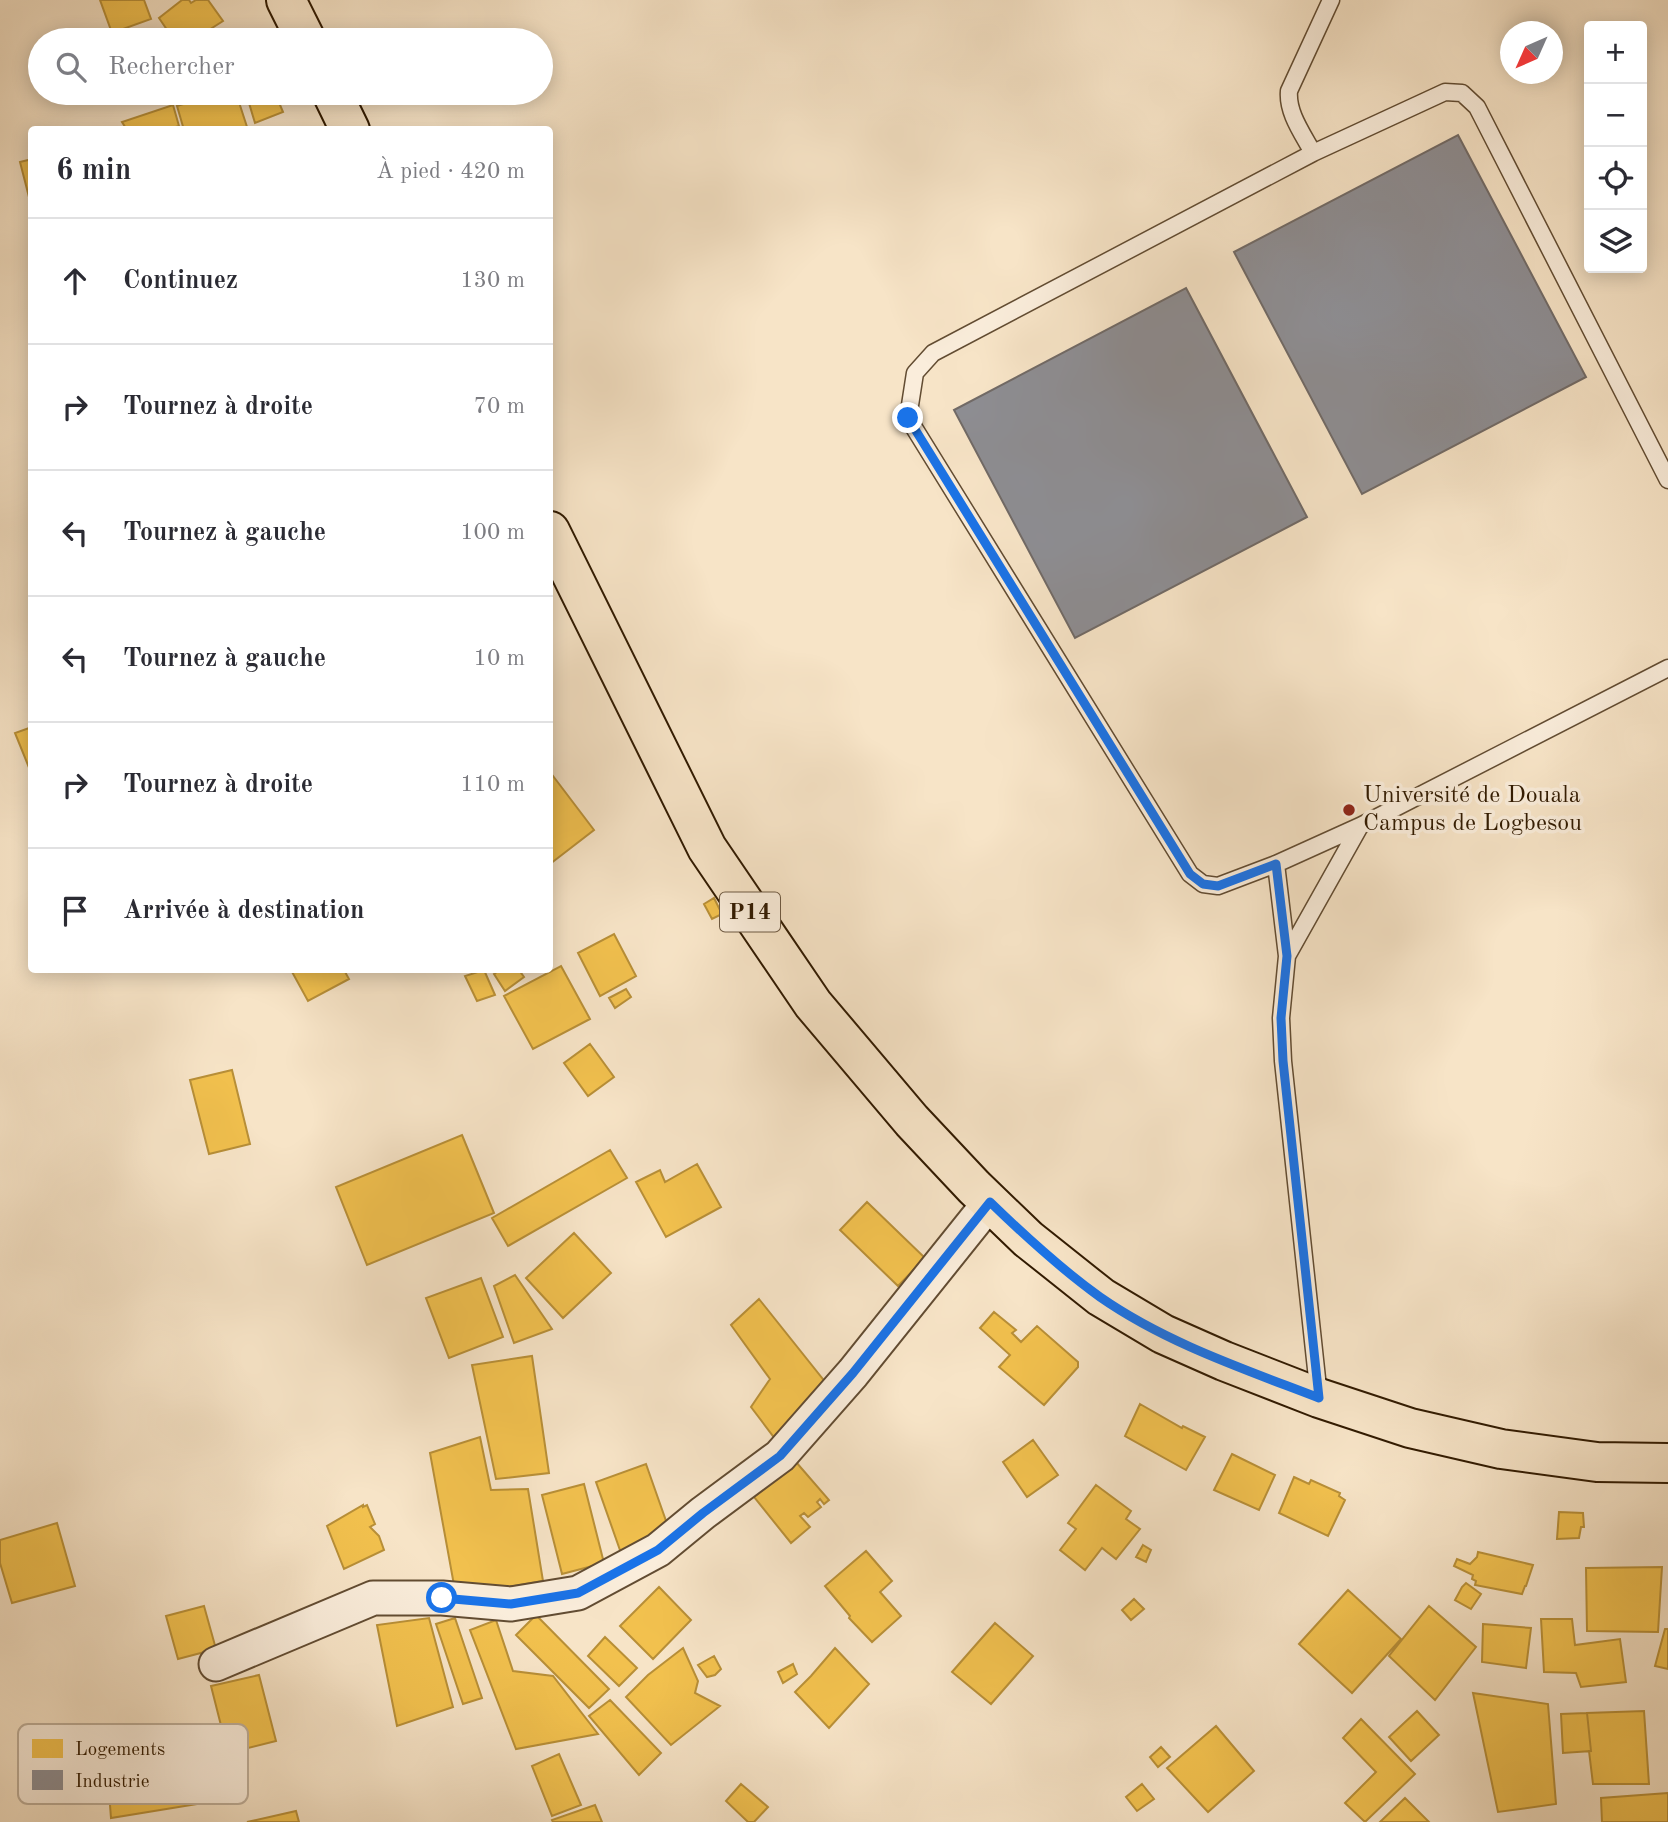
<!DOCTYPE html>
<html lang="fr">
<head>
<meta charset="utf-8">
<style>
  body { margin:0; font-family:"Old Standard TT",serif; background:#f7f7f7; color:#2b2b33 }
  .controls { position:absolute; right:21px; top:21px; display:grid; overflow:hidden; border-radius:7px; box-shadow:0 4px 18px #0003 }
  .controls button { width:63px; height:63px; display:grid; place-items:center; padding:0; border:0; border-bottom:2px solid #e1e1e2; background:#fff; color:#2b2b33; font:35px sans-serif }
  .compass { position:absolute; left:1500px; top:21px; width:63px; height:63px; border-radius:50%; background:#fff; box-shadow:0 4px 18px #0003; rotate:225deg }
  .stop { position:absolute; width:21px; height:21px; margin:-16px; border:5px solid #1a73e8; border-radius:50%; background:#fff }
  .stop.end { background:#1a73e8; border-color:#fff; box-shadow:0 2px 7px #0008 }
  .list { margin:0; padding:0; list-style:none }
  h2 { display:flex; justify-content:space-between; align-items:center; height:91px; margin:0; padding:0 28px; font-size:30px }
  h2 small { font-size:23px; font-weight:400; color:#7c7c81 }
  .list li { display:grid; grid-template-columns:46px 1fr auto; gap:21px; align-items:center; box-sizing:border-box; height:126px; padding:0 28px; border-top:2px solid #e1e1e2 }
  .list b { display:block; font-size:26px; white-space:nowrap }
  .list em { font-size:23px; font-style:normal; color:#7c7c81 }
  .icon { flex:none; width:38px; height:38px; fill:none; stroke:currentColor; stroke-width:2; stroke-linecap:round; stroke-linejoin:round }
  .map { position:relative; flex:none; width:1668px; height:1822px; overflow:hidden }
  .search { position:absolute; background:#fff; box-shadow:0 4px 18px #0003; left:28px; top:28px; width:525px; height:77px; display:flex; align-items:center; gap:18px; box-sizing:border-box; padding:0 24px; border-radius:38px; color:#7c7c81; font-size:26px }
  .panel { position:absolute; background:#fff; box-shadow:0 4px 18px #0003; left:28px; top:126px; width:525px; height:847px; border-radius:7px }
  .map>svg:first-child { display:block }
  .homes { fill:#f2c14e; stroke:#b88f37; stroke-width:2 }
  .industry { fill:#8d8d92; stroke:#716a66; stroke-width:2 }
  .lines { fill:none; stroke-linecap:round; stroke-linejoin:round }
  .service-casing { stroke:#624c32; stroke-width:19 }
  .minor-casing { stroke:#624c32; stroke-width:37 }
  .primary-casing { stroke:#311a00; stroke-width:42 }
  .service { stroke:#faeddb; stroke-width:16 }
  .minor { stroke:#faeddb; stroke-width:33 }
  .primary { stroke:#f7e4c7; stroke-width:38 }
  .route { stroke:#1a73e8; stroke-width:9 }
  .poi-dot { fill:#8f2418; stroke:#faeddb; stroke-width:2.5 }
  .labels { text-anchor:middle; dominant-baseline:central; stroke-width:7; stroke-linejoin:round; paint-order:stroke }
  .shield { fill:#faeddb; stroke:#6d5942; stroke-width:2 }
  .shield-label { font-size:23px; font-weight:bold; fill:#311a00 }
  .poi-label { font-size:24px; fill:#311a00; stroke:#faeddb; text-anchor:start }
  .key { fill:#faeddb; stroke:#beae99; stroke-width:2 }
  .key-label { font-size:19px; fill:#311a00 }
</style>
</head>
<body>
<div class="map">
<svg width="1668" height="1822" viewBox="0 0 1668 1822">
  <rect width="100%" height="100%" fill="#f7e4c7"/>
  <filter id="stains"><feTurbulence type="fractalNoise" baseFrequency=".00286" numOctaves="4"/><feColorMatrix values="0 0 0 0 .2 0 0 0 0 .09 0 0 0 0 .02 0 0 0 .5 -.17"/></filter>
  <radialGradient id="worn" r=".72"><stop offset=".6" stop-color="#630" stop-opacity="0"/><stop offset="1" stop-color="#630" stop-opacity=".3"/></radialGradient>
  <path class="homes" d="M100,0H144L151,19L112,33Z
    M182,0H189L191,3L196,0H208L223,21L193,40H174L159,18Z
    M218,93H236L248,130H184L177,106Z
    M257,93H275L283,112L255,123L249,103L259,99L256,98L255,94Z
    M173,105L179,126L166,130H127L122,122Z
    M32,159V201H30L20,162Z
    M32,727V775L15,733Z
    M550,772L594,830L550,864Z
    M714,898L722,914L712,919L704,904Z
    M614,934L636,976L600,996L578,953Z
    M561,966L590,1019L533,1049L504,996Z
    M291,970H344L349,979L308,1001Z
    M484,970L495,995L477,1001L465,976Z
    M500,970H519L524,977L505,991L494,974Z
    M626,989L631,997L615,1008L609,998Z
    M590,1044L614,1077L588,1096L564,1063Z
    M232,1070L250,1144L209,1154L190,1080Z
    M462,1135L494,1213L367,1265L336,1187Z
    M610,1150L627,1178L508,1246L492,1218Z
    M697,1164L721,1207L666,1237L636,1182L660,1170L665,1182Z
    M867,1202L925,1258L898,1286L840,1230Z
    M574,1233L611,1273L563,1318L526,1278Z
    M515,1275L552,1329L514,1343L494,1286Z
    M481,1278L503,1337L449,1358L426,1298Z
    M759,1299L830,1388L782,1448L751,1407L770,1379L731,1325Z
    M994,1312L1016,1330L1012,1333L1021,1342L1037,1326L1078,1362V1367L1044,1405L999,1367L1010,1355L980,1328Z
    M532,1356L549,1473L496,1479L472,1365Z
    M1140,1404L1182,1428L1183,1426L1205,1437L1186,1470L1125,1436Z
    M480,1437L491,1490L528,1489L543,1581L456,1596L430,1453Z
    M1033,1440L1058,1475L1027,1497L1003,1462Z
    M1232,1454L1275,1475L1259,1510L1214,1490Z
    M796,1462L829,1500L824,1504L820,1499L817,1502L821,1507L808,1517L804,1513L800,1516L810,1527L791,1543L754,1497Z
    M646,1464L671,1535L621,1553L596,1482Z
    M1294,1477L1309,1484L1311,1480L1340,1493L1339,1496L1345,1500L1328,1536L1279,1513Z
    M584,1484L604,1563L562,1574L542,1495Z
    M1096,1485L1131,1511L1126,1519L1140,1529L1116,1559L1102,1548L1085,1570L1060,1550L1076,1529L1068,1523Z
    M363,1505V1507L367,1505L375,1524L370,1527L379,1536L384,1550L344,1569L327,1526Z
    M1559,1512L1583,1513L1584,1527H1581L1579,1538L1557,1539Z
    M57,1523L75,1586L12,1603L0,1563V1540Z
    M1143,1545L1151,1550L1146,1562L1136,1557Z
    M866,1551L892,1581L880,1592L901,1616L872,1642L849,1618L850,1616L825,1586Z
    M1478,1552L1533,1565L1526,1586H1525L1522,1594L1475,1585L1476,1581L1472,1579L1473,1575L1454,1566L1457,1559L1470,1564L1477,1557Z
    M1662,1567L1658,1632L1587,1631L1586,1568Z
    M1466,1583L1481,1594L1471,1609L1455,1600L1462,1587Z
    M659,1587L691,1620L653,1659L620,1626Z
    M1348,1590L1401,1639L1352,1693L1299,1644Z
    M1134,1599L1144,1609L1131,1620L1122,1610Z
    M204,1606L216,1649L178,1659L166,1616Z
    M1429,1606L1476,1647L1435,1700L1389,1656Z
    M536,1615L609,1689L589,1708L516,1635Z
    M429,1618L453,1707L397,1726L377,1625Z
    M455,1618L482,1698L463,1704L436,1624Z
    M1541,1619H1572L1575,1645L1620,1639L1626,1682L1581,1687L1576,1673L1544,1672Z
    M496,1620L513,1671L553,1676L598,1734L516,1749L470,1630Z
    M995,1623L1033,1656L991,1704L952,1672Z
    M1483,1624L1531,1628L1526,1668L1482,1662Z
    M1665,1629H1668V1669L1655,1666Z
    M605,1637L637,1668L619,1686L588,1656Z
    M683,1648L698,1681L695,1693L720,1706L671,1745L626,1697L648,1675Z
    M835,1648L869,1684L829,1728L795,1692L811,1676Z
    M714,1656L721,1669L715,1675L707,1677L698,1665Z
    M793,1664L797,1674L783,1683L778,1672Z
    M259,1675L276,1741L228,1753L211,1686Z
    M1473,1693L1548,1704L1556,1804L1498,1812Z
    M610,1700L661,1753L639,1775L589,1716Z
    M1417,1711L1439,1735L1411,1761L1389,1737Z
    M1644,1711L1649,1784H1593L1589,1751H1591L1587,1713Z
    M1587,1713L1591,1751L1563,1753L1561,1714Z
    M1361,1719L1415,1774L1365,1822L1345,1803L1376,1772L1343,1738Z
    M1216,1726L1254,1771L1208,1812L1167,1768Z
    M206,1735L228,1799L111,1818L106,1752Z
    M1161,1747L1170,1757L1158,1767L1150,1757Z
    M559,1754L581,1805L552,1816L532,1766Z
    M741,1784L768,1807L754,1822H748L726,1801Z
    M1142,1784L1154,1799L1137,1811L1126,1797Z
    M1668,1793V1822H1602L1601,1798Z
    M1405,1798L1429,1822H1380Z
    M595,1805L602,1822H553L552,1820Z
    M296,1811L299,1822H247Z"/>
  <path class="industry" d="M1458,135L1586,377L1362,494L1234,252Z
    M1186,288L1307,517L1075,638L954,410Z"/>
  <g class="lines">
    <g class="service-casing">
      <path id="service" d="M1313,153C1303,134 1287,113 1289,91L1331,0
        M1668,480L1477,107L1462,93L1445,92L1313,153L933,353L915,373L908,418L1190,874L1203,884L1218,886L1276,864L1360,826L1668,668
        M1276,864L1287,956L1281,1018L1283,1061L1319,1397
        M1287,956L1360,826"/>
    </g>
    <g class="minor-casing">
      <path id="minor" d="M216,1664L373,1598H442L511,1604L578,1593L658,1550L703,1513L780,1456L853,1373L990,1202"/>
    </g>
    <g class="primary-casing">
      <path id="primary" d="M286,0L306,40
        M332,93L350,130
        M550,531L707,848L813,1004L912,1121L974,1187L1028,1239L1101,1297L1163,1334L1224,1361L1319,1398L1410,1428L1501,1449L1597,1462L1668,1463"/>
    </g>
    <use href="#service" class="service"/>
    <use href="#minor" class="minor"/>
    <use href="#primary" class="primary"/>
  </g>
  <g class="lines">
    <path class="route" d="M442,1598L511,1604L578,1593L658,1550L703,1513L780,1456L853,1373L990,1202C1025,1236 1061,1269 1100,1297C1166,1343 1244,1369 1319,1398L1283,1061L1281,1018L1287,956L1276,864L1218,886L1203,884L1190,874L908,418"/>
  </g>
  <circle class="poi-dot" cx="1349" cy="810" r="7"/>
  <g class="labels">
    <rect class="shield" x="720" y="892.5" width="60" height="39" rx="5"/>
    <g class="shield-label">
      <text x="750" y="912">P14</text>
    </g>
    <g class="poi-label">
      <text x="1363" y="796">Université de Douala<tspan x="1363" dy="28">Campus de Logbesou</tspan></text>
    </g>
  </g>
  <rect x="18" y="1724" width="230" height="80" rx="10" class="key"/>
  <rect x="32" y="1739" width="31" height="19" fill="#f2c14e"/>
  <rect x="32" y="1770" width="31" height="20" fill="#8d8d92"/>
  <g class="key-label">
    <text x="75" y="1755">Logements</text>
    <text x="75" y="1787">Industrie</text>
  </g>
  <rect width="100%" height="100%" filter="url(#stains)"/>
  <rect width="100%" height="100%" fill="url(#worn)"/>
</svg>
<div class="controls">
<button>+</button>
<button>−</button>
<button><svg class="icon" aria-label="locate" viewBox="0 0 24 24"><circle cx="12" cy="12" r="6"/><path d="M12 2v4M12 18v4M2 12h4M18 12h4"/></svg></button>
<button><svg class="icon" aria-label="layers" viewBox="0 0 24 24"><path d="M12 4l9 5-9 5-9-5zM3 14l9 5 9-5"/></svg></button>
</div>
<svg class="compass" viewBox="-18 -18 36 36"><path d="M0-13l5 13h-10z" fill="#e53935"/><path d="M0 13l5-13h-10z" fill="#7c7c81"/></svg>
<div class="stop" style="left:442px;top:1598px"></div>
<div class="stop end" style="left:908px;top:418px"></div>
<div class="search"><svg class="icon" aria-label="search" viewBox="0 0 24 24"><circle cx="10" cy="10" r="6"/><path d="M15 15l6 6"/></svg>Rechercher</div>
<section class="panel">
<h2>6 min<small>À pied · 420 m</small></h2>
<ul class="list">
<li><svg class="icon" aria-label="ahead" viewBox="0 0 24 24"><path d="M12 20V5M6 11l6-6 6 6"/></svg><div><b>Continuez</b></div><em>130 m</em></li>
<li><svg class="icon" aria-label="right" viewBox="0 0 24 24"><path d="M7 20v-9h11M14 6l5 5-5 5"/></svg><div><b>Tournez à droite</b></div><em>70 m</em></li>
<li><svg class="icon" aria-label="left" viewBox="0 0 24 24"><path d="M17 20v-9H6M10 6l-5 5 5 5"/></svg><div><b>Tournez à gauche</b></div><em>100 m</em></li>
<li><svg class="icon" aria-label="left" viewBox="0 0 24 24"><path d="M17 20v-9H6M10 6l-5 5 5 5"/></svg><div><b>Tournez à gauche</b></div><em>10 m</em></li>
<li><svg class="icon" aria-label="right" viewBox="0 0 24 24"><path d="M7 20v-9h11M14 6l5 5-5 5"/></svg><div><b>Tournez à droite</b></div><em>110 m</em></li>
<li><svg class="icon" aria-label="arrive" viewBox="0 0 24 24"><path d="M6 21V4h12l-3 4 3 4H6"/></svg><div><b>Arrivée à destination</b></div></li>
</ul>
</section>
</div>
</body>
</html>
